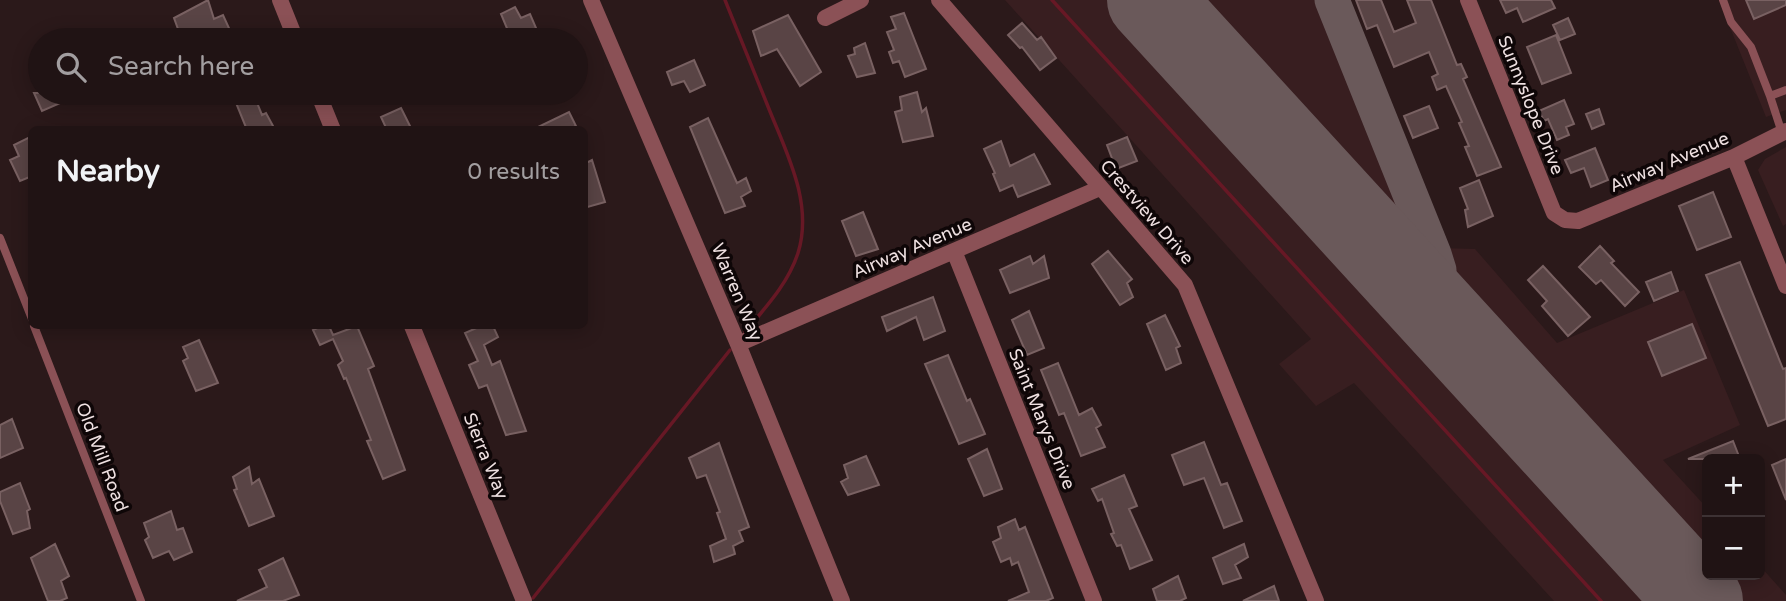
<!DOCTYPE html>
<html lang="en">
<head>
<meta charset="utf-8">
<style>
  body { margin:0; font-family:"Varela Round",sans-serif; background:#281c1d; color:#f1f3f6 }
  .controls { position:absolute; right:21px; bottom:21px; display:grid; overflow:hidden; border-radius:10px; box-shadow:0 4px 18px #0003 }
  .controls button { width:63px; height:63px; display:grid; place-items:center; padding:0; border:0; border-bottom:2px solid #3d3234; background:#201314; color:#f1f3f6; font:35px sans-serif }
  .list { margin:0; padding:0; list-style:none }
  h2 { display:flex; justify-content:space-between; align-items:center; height:91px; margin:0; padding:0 28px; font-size:30px }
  h2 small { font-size:23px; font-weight:400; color:#a29ea0 }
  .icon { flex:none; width:38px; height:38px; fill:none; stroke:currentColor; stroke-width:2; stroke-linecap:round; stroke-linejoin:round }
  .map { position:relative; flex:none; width:1786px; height:601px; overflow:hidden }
  .search { position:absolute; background:#201314; box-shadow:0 4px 18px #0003; left:28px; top:28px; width:560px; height:77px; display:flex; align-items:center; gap:18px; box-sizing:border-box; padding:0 24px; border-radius:38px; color:#a29ea0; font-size:26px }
  .panel { position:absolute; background:#201314; box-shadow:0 4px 18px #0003; left:28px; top:126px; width:560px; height:203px; border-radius:10px }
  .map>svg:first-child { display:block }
  .built { fill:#381e20 }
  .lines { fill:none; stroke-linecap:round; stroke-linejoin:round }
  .stream { stroke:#671825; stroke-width:3.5 }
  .taxiway { stroke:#6a595a; stroke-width:35 }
  .runway { stroke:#6a595a; stroke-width:86 }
  .building { fill:#594445; stroke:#796162; stroke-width:2 }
  .service { stroke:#8b5156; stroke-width:8 }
  .minor { stroke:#8b5156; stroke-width:16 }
  .labels { text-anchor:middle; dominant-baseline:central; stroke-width:7; stroke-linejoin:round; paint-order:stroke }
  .street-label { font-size:18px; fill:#eee0e1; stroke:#0e0607 }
</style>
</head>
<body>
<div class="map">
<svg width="1786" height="601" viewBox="0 0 1786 601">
  <rect width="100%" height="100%" fill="#2b191a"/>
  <path class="built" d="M1005,0H1340L1438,248L1475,249L1557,343L1684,290L1740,425L1663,460L1707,508V575H1760V566L1786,595V601H1554L1354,383L1316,406L1279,364L1311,339Z
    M1719,0H1786V110L1766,117Z
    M1786,147V224L1783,226L1758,170L1765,159Z"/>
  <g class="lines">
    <path class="stream" d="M725,0C739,35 753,70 767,104C785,150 814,202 798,253C788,284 765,308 745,332
      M1052,0L1601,601
      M533,598L730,350"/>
    <path class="taxiway" d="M1332,0L1434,254L1439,270L1438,285L1424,299"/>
    <path class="runway" d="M1150,0L1700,601"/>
  </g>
  <path class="building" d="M208,0L214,19L223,15L233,37L224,40H196L194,36L182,40L174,18Z
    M1356,0H1381L1394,32L1416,23L1407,0H1431L1457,65L1461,64L1467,77L1463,79L1501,167L1477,176L1465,147L1469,146L1459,123L1462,122L1446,86L1437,90L1432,77L1438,74L1429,52L1394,67L1377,25L1367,29Z
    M1500,0H1551L1555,8L1523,22L1517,8L1506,13Z
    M1746,0H1786V5L1754,19Z
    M515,7L521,18L530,14L539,35L527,40H518L515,35L511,38L501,14Z
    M904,13L926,69L905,77L899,61L893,63L889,52L894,50L887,32L896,29L891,17Z
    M788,15L821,72L800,86L777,49L761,56L753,31Z
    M1568,18L1575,34L1560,40L1553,25Z
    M1022,23L1037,40L1041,37L1056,58L1040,70L1022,47L1020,48L1008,35Z
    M1556,35L1571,73L1542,84L1527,47Z
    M865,43L875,73L857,77L848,56L855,54L854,48Z
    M694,60L705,85L690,92L684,81L672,85L667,72Z
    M917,92L922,112L926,108L933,136L903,142L895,112L902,110L900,97Z
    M34,93H83L42,111Z
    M232,93H253L262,115L266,113L273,126L267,130H247Z
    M1564,100L1574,124L1566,127L1569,135L1557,140L1548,119L1544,121L1539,111Z
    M1429,106L1438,128L1413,138L1404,116Z
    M401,108L412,130H387L381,117Z
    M1599,109L1604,124L1592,129L1586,114Z
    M569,112L576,126L568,130H532Z
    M708,118L737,183L746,178L751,191L741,197L745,206L725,213L690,127Z
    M32,136V176L20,181L10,160L19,156L14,145Z
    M1127,137L1137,161L1116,169L1107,145Z
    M1001,141L1010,166L1034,154L1050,184L1018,197L1013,185L1000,191L993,174L995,173L984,149Z
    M1595,148L1608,180L1591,187L1584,168L1571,173L1565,160Z
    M592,160L605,202L584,208V164Z
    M1479,180L1493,216L1468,227L1465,210L1468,209L1460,188Z
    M1713,192L1731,237L1697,250L1679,206Z
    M863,212L878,249L856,256L842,221Z
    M1600,246L1614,261L1611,263L1639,292L1625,306L1601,280L1596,284L1579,267Z
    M1108,251L1132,279L1127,283L1133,297L1120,305L1092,264Z
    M1030,256L1033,264L1044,256L1049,278L1010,293L1000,270Z
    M1740,262L1783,369L1786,368V419L1768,426L1706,275Z
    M1543,266L1590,317L1568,336L1542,306L1547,301L1528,280Z
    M1671,272L1678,291L1654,301L1646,282Z
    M933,297L945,331L924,340L916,317L887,331L882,317Z
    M1029,311L1044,348L1027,355L1012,320Z
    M1165,315L1180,346L1176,348L1181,363L1166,370L1147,324Z
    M1692,324L1706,358L1662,376L1648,342Z
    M322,326H329L333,335L357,326L374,366L368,369L405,470L383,479L367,441L371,440L346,378L344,379L338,365L343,361L333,339L320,345L313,330Z
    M481,326H493L498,337L484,345L492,365L500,361L526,431L506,435L487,385L479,388L469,365L478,361L465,333Z
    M199,340L218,383L196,391L183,361L188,358L183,347Z
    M948,355L967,401L970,399L985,434L959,444L925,364Z
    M1058,363L1079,415L1092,408L1101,425L1096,428L1105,447L1081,456L1064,413L1059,415L1041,370Z
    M12,419L23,448L0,458V425Z
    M1733,441L1740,459H1688Z
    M1204,442L1221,485L1227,483L1242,521L1224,528L1204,478L1184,485L1172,455Z
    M719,443L749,527L739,531L743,541L733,546L735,554L714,562L710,546L726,539L717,513L720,512L706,475L697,478L689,458Z
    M987,449L1002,489L984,496L968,459Z
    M866,456L879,485L848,495L841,482L848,478L844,465Z
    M1786,459V500L1772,465Z
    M249,467L252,484L259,479L274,516L249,526L234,490L237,489L233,477Z
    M1124,475L1137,506L1129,509L1152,560L1130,569L1121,545L1117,546L1111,534L1114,533L1102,499L1098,501L1092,489Z
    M20,483L30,509L27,511L30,528L13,534L0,501V492Z
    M171,511L177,530L183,528L192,552L174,560L169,551L153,558L145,540L149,537L144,523Z
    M1015,519L1019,530L1025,527L1053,598L1046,601H1008L1029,592L1018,562L1012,565L1010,558L1001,562L993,542L1001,538L998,527Z
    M55,544L69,576L61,581L67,598L60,601H48L31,558Z
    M1244,544L1248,557L1235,565L1241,578L1223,584L1213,558Z
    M283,558L299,595L283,601H237L267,587L259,570Z
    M1178,576L1186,598L1180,601H1157L1153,589Z
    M1274,586L1279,601H1243Z"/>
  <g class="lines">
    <path class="service" d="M1723,0L1731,22L1751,47L1770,96L1782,133
      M1770,96L1786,90
      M0,238L32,319
      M34,326L141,601"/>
    <path class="minor" d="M280,0L296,40
      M591,0L738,344L842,601
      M939,0L1185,285L1316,601
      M1468,0L1554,213L1565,220L1578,221L1734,157L1786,131
      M825,18L861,0
      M318,93L333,130
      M1734,157L1786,286
      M954,251L1094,601
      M412,326L524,601
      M738,344L1100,188"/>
  </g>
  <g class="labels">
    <g class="street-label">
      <text transform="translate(1531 105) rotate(68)">Sunnyslope Drive</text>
      <text transform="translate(1669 162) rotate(-23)">Airway Avenue</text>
      <text transform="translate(1147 212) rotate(49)">Crestview Drive</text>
      <text transform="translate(912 248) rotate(-23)">Airway Avenue</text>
      <text transform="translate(737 292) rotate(67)">Warren Way</text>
      <text transform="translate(1042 419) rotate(68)">Saint Marys Drive</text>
      <text transform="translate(486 456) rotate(68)">Sierra Way</text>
      <text transform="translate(102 457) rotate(69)">Old Mill Road</text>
    </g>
  </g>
</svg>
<div class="controls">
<button>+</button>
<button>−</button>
</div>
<div class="search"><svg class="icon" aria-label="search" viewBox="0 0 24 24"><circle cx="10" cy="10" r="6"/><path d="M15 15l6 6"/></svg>Search here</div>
<section class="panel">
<h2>Nearby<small>0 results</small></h2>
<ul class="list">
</ul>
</section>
</div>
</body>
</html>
